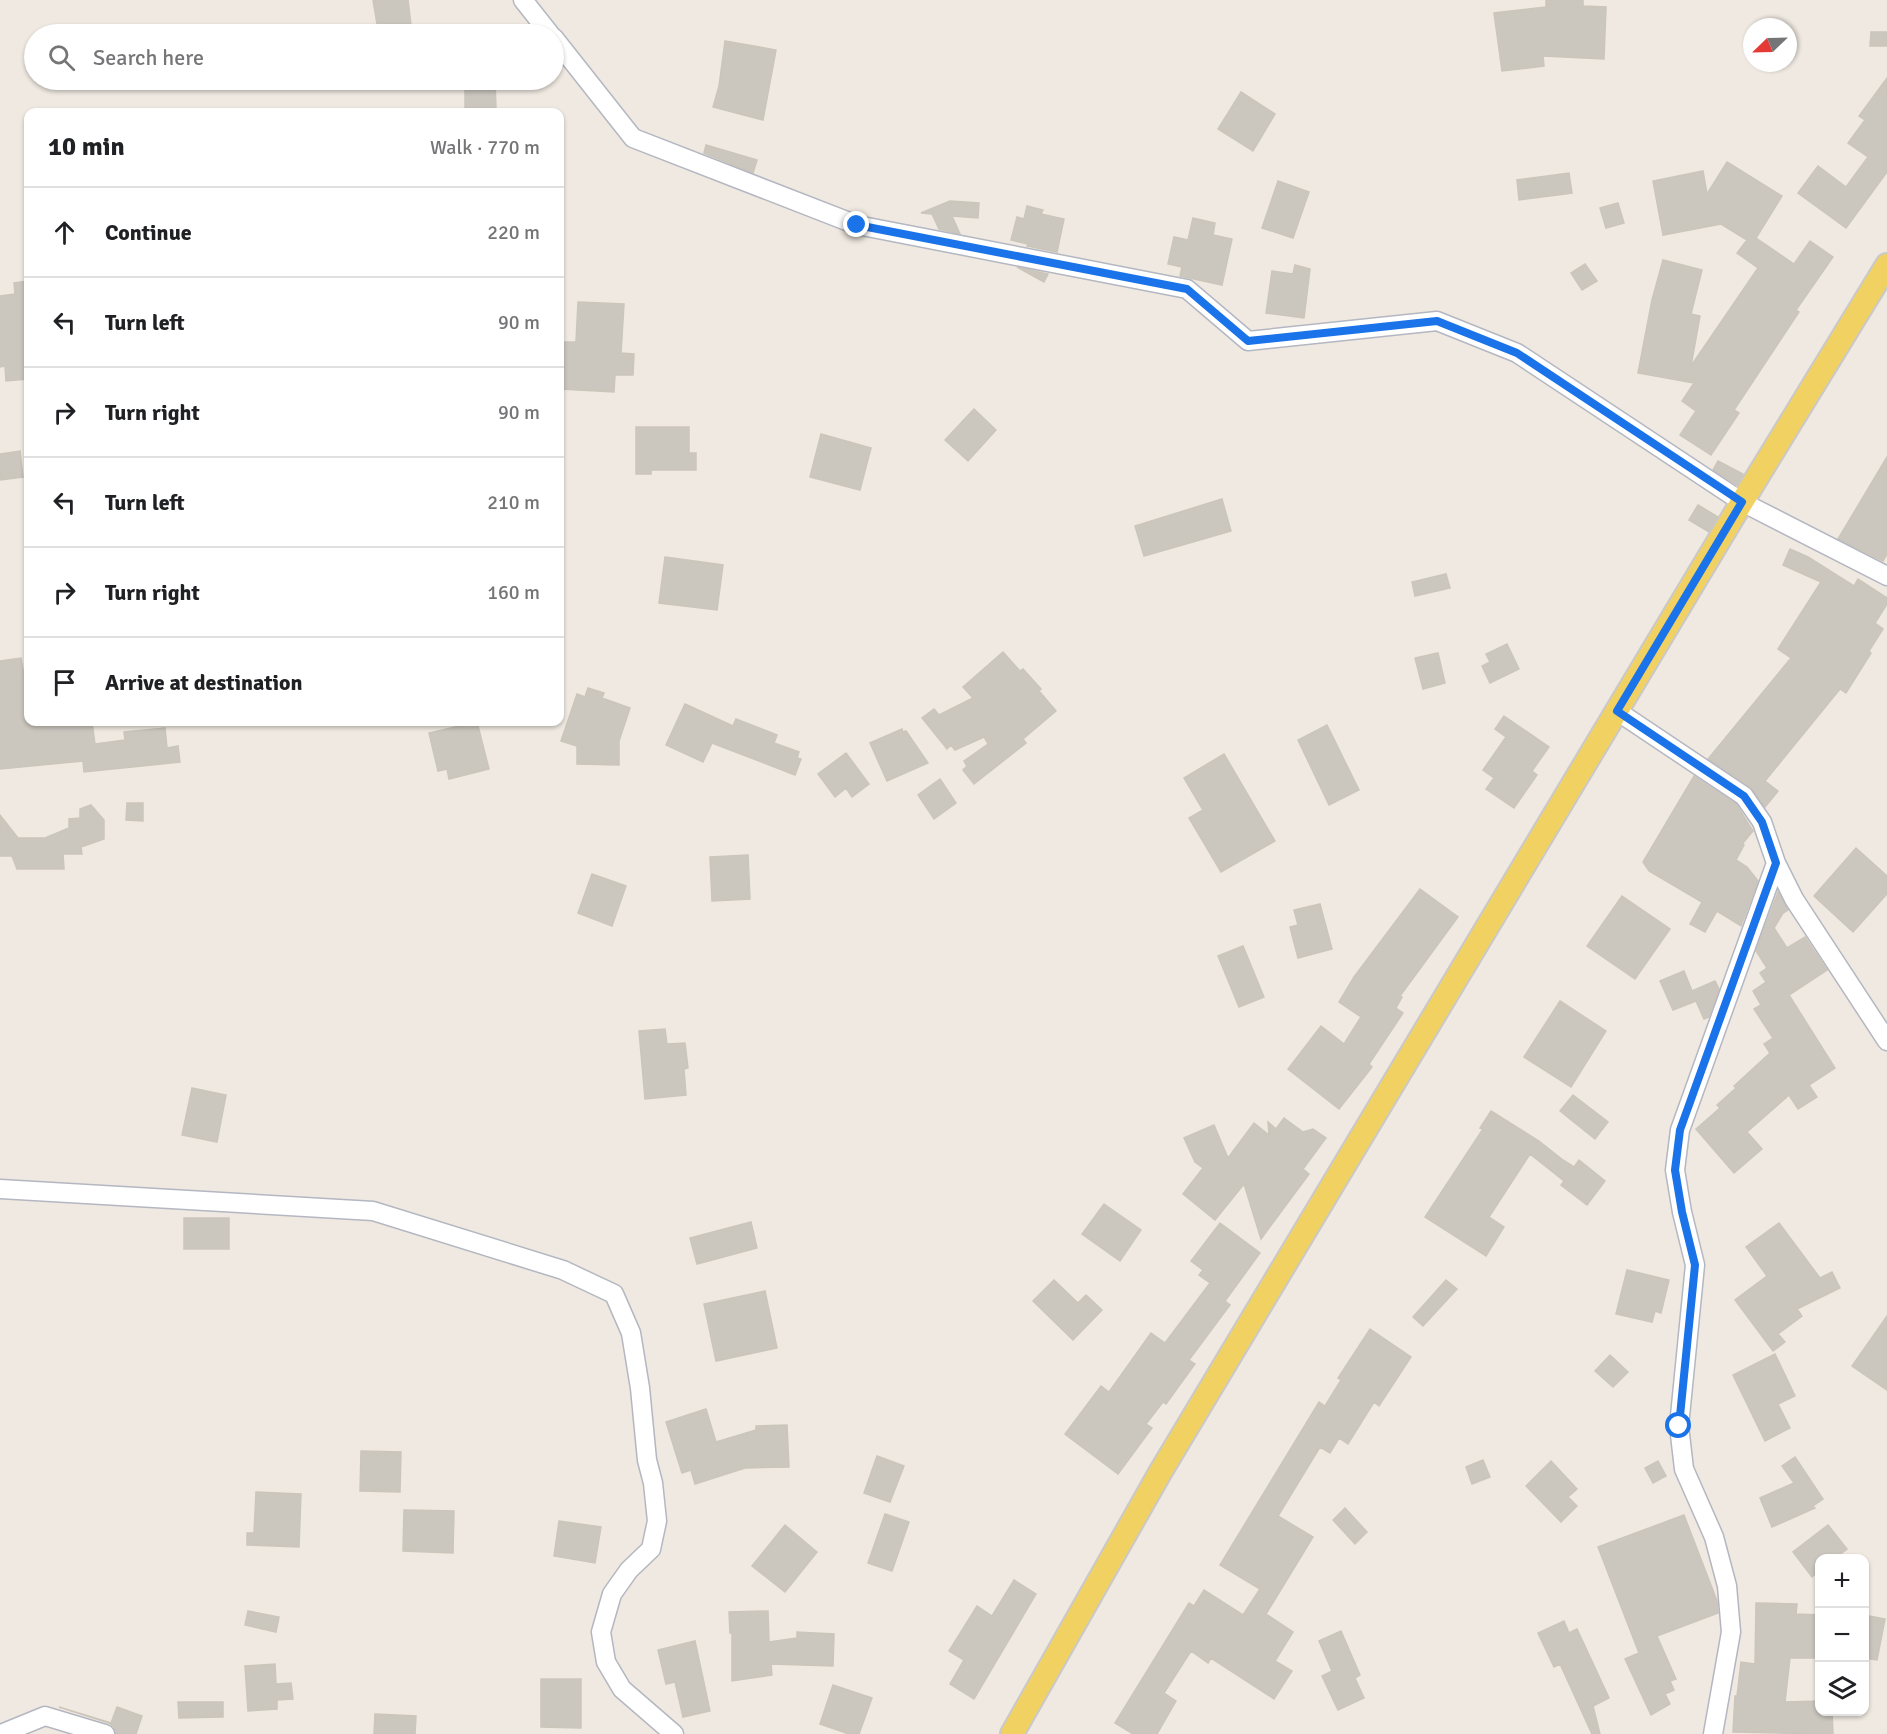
<!DOCTYPE html>
<html lang="en">
<head>
<meta charset="utf-8">
<style>
  body { margin:0; font-family:Signika,sans-serif; background:#f6f6f6; color:#202124 }
  .controls { position:absolute; right:18px; bottom:18px; display:grid; overflow:hidden; border-radius:12px; box-shadow:0 2px 4px #0004 }
  .controls button { width:54px; height:54px; display:grid; place-items:center; padding:0; border:0; border-bottom:2px solid #e0e0e0; background:#fff; color:#202124; font:30px sans-serif }
  .compass { position:absolute; left:1743px; top:18px; width:54px; height:54px; border-radius:50%; background:#fff; box-shadow:0 2px 4px #0004; rotate:247deg }
  .stop { position:absolute; width:18px; height:18px; margin:-14px; border:4px solid #1a73e8; border-radius:50%; background:#fff }
  .stop.end { background:#1a73e8; border-color:#fff; box-shadow:0 2px 6px #0008 }
  .list { margin:0; padding:0; list-style:none }
  h2 { display:flex; justify-content:space-between; align-items:center; height:78px; margin:0; padding:0 24px; font-size:26px }
  h2 small { font-size:20px; font-weight:400; color:#757577 }
  .list li { display:grid; grid-template-columns:39px 1fr auto; gap:18px; align-items:center; box-sizing:border-box; height:90px; padding:0 24px; border-top:2px solid #e0e0e0 }
  .list b { display:block; font-size:22px; white-space:nowrap }
  .list em { font-size:20px; font-style:normal; color:#757577 }
  .icon { flex:none; width:33px; height:33px; fill:none; stroke:currentColor; stroke-width:2; stroke-linecap:round; stroke-linejoin:round }
  .map { position:relative; flex:none; width:1887px; height:1734px; overflow:hidden }
  .search { position:absolute; background:#fff; box-shadow:0 2px 4px #0004; left:24px; top:24px; width:540px; height:66px; display:flex; align-items:center; gap:15px; box-sizing:border-box; padding:0 21px; border-radius:33px; color:#757577; font-size:22px }
  .panel { position:absolute; background:#fff; box-shadow:0 2px 4px #0004; left:24px; top:108px; width:540px; height:618px; border-radius:12px }
  .map>svg:first-child { display:block }
  .building { fill:#cbc7bf; stroke:#cbc5ba; stroke-width:1.5 }
  .lines { fill:none; stroke-linecap:round; stroke-linejoin:round }
  .minor-casing { stroke:#b4b7c1; stroke-width:21 }
  .major-casing { stroke:#c9c9c9; stroke-width:26 }
  .minor { stroke:#fff; stroke-width:18 }
  .major { stroke:#f2d163; stroke-width:22 }
  .route { stroke:#1a73e8; stroke-width:8 }
</style>
</head>
<body>
<div class="map">
<svg width="1887" height="1734" viewBox="0 0 1887 1734">
  <rect width="100%" height="100%" fill="#efe9e1"/>
  <path class="building" d="M373,0H408L411,25L378,30Z
    M1546,0H1583V6L1606,7L1604,59L1543,56L1544,66L1502,71L1494,13L1546,7Z
    M1871,32H1887V46H1870Z
    M725,41L776,50L763,120L713,107L719,86Z
    M1887,78V172L1846,228L1798,193L1818,166L1846,187L1868,157L1848,143L1865,120L1859,116Z
    M465,80H495L496,109H465Z
    M1241,92L1275,114L1253,151L1218,129Z
    M706,145L757,160L753,173L704,153Z
    M1727,162L1782,196L1756,238L1794,264L1810,241L1833,257L1796,310L1799,312L1734,410L1739,413L1711,455L1680,435L1696,411L1682,401L1694,383L1638,373L1652,300L1663,260L1702,270L1691,314L1700,316L1691,366L1758,268L1737,253L1747,240L1721,224L1663,235L1653,181L1703,171L1707,194Z
    M1569,173L1572,193L1519,200L1517,180Z
    M1278,181L1309,192L1293,238L1262,228Z
    M950,201L979,203L978,218L952,216L960,234L939,229L932,214L921,213Z
    M1618,203L1624,223L1606,228L1600,208Z
    M1027,206L1043,210L1041,214L1064,219L1057,252L1027,246L1028,244L1011,240L1017,217L1024,219Z
    M1193,218L1215,223L1213,235L1232,239L1222,285L1180,276L1182,267L1168,264L1174,237L1188,240Z
    M1585,264L1597,281L1582,290L1571,273Z
    M1295,265L1310,269L1304,318L1266,313L1272,271L1293,274Z
    M1017,267L1048,274L1044,282Z
    M28,281V379L6,381L5,366L0,367V296L15,294L14,283Z
    M578,302L624,304L621,353L634,354L633,375H615L614,392L561,389L563,342H576Z
    M974,409L996,430L968,461L945,440Z
    M636,427H689V453H696V470H651V474H636Z
    M821,434L871,448L860,490L810,477Z
    M20,451L23,477L0,480V454Z
    M1887,457V554L1883,561L1838,539Z
    M1718,461L1743,474L1737,485L1713,470Z
    M1222,499L1231,531L1144,556L1135,526Z
    M1698,505L1718,517L1709,532L1689,520Z
    M1790,549L1808,557L1854,586L1858,579L1887,598V604L1875,623L1883,629L1869,651L1871,653L1846,693L1840,689L1765,781L1778,791L1765,807L1751,787L1708,759L1791,658L1778,649L1821,582L1783,565Z
    M665,557L723,565L717,610L659,603Z
    M1446,574L1450,588L1415,596L1412,582Z
    M1507,644L1519,669L1490,683L1482,666L1490,662L1486,654Z
    M1003,652L1020,671L1023,669L1041,689L1039,691L1056,711L1023,739L1026,743L974,784L963,770L967,766L964,761L988,744L984,737L955,750L951,745L947,749L922,718L934,709L939,715L973,698L963,687Z
    M1438,653L1445,683L1423,689L1415,658Z
    M21,658L28,699V722H92L95,744L125,740L124,732L165,728L167,748L178,746L180,762L84,772L83,761L0,769V661Z
    M588,688L604,693L602,698L630,708L619,741V765L577,764V746L561,741L577,694L585,697Z
    M685,704L733,726L736,719L777,735L774,743L799,752L797,758L801,759L795,775L712,743L703,762L666,745Z
    M1504,716L1549,747L1532,771L1537,775L1514,808L1486,789L1494,778L1483,770L1506,737L1495,729Z
    M477,722L489,769L449,779L447,769L438,771L429,733Z
    M1327,725L1359,790L1329,805L1298,740Z
    M902,729L903,732L906,731L928,763L887,781L870,743Z
    M846,753L869,784L852,797L846,788L835,797L818,774Z
    M1224,754L1275,841L1221,872L1189,818L1203,810L1184,778Z
    M1694,776L1736,804L1753,831L1743,843L1744,845L1736,860L1747,867L1758,881L1741,926L1717,911L1705,932L1690,924L1702,902L1649,871L1643,862Z
    M940,779L956,803L934,819L918,795Z
    M127,803H143V821L126,820Z
    M91,805L104,820V839L81,847L82,854H63L64,869H17L12,856H0V815L18,838H45L69,828V819L80,818V809Z
    M1856,848L1887,876V894L1853,932L1814,896Z
    M748,855L750,899L712,901L710,857Z
    M592,874L626,886L612,926L578,913Z
    M1420,889L1458,917L1400,996L1402,997L1396,1008L1403,1013L1369,1064L1372,1067L1339,1109L1288,1069L1321,1026L1344,1044L1361,1017L1339,1002L1354,977Z
    M1778,892L1788,910L1783,913L1774,928L1787,948L1805,937L1827,970L1789,995L1835,1068L1809,1085L1817,1097L1798,1109L1789,1095L1747,1132L1762,1149L1734,1173L1696,1129L1720,1108L1717,1105L1736,1088L1734,1086L1770,1053L1764,1044L1773,1038L1754,1009L1761,1005L1753,991L1766,982L1760,973L1767,968L1756,951Z
    M1622,896L1670,929L1635,979L1587,946Z
    M1320,904L1332,949L1298,958L1290,927L1298,925L1294,910Z
    M1243,946L1264,997L1239,1007L1218,956Z
    M1684,971L1692,991L1715,981L1719,989L1709,1017L1704,1019L1696,1001L1673,1010L1660,981Z
    M1560,1001L1606,1031L1571,1087L1524,1057Z
    M665,1029L667,1044L685,1043L688,1068L684,1069L686,1095L645,1099L639,1031Z
    M192,1088L226,1095L217,1142L182,1135Z
    M1573,1095L1608,1122L1595,1139L1560,1111Z
    M1491,1111L1539,1141L1563,1160L1574,1167L1579,1160L1605,1181L1587,1205L1561,1185L1564,1181L1530,1154L1489,1217L1504,1227L1486,1256L1425,1217L1483,1129L1480,1128Z
    M1284,1118L1303,1132L1313,1129L1326,1138L1303,1169L1309,1174L1261,1239L1244,1184L1215,1220L1183,1194L1203,1168L1195,1162L1184,1138L1214,1125L1228,1158L1254,1123L1269,1135L1268,1122L1276,1129Z
    M1104,1204L1141,1230L1120,1261L1082,1234Z
    M184,1218H229V1249H184Z
    M751,1222L757,1248L697,1264L690,1238Z
    M1220,1223L1260,1253L1225,1301L1230,1305L1189,1360L1195,1364L1166,1404L1163,1402L1146,1424L1152,1428L1118,1474L1065,1434L1101,1386L1109,1392L1151,1333L1165,1343L1210,1283L1199,1275L1203,1270L1191,1261Z
    M1779,1223L1820,1278L1832,1272L1840,1288L1797,1309L1802,1316L1778,1334L1785,1342L1773,1351L1735,1300L1767,1276L1746,1247Z
    M1627,1270L1669,1280L1661,1313L1655,1311L1652,1322L1616,1314Z
    M1054,1280L1078,1303L1086,1295L1102,1310L1073,1340L1033,1301Z
    M1446,1280L1457,1289L1423,1326L1413,1317Z
    M765,1291L777,1348L716,1361L704,1304Z
    M1887,1316V1390L1852,1366Z
    M1370,1329L1411,1357L1379,1406L1374,1402L1348,1444L1339,1438L1330,1453L1320,1447L1278,1516L1313,1537L1266,1614L1293,1632L1275,1661L1292,1671L1274,1699L1211,1658L1208,1663L1191,1651L1164,1693L1176,1701L1157,1734H1133L1115,1723L1189,1603L1194,1606L1204,1590L1243,1615L1260,1589L1220,1565L1319,1402L1325,1406L1341,1380L1338,1378Z
    M1775,1354L1795,1396L1778,1404L1790,1428L1765,1441L1733,1375Z
    M1610,1355L1628,1372L1613,1387L1595,1371Z
    M706,1409L716,1442L756,1430V1426L787,1425L789,1467L745,1468L695,1484L691,1470L682,1473L666,1422Z
    M361,1451L401,1452L400,1492L360,1491Z
    M877,1456L904,1466L890,1502L864,1493Z
    M1795,1457L1823,1499L1813,1506L1815,1508L1772,1527L1760,1498L1794,1483L1782,1466Z
    M1483,1460L1490,1477L1472,1484L1466,1467Z
    M1551,1461L1577,1489L1568,1497L1577,1506L1561,1522L1526,1486Z
    M1658,1461L1666,1476L1653,1483L1645,1468Z
    M256,1492L301,1494L299,1547L247,1545V1533H254Z
    M1345,1508L1367,1532L1355,1544L1333,1520Z
    M404,1510L454,1511L453,1553L403,1551Z
    M885,1514L909,1522L892,1571L868,1563Z
    M1684,1515L1717,1601L1718,1613L1657,1636L1676,1679L1670,1681L1674,1690L1665,1694L1670,1704L1651,1715L1625,1659L1639,1653L1598,1547Z
    M559,1521L601,1527L595,1563L554,1556Z
    M785,1525L817,1552L785,1592L752,1566Z
    M1828,1525L1847,1549L1835,1558H1820V1570L1812,1577L1793,1552Z
    M1014,1580L1036,1594L974,1699L950,1684L964,1660L949,1651L977,1606L992,1616Z
    M1756,1603L1797,1604L1796,1614L1820,1615V1658H1790L1785,1702L1820,1701V1712H1832L1833,1734L1733,1732L1735,1696H1737L1741,1662L1755,1664Z
    M248,1611L279,1617L276,1632L245,1625Z
    M768,1611L769,1642L797,1638V1632L834,1634L833,1666L771,1664L772,1675L732,1681V1633H730L729,1612Z
    M1864,1615L1885,1619L1877,1660L1864,1658Z
    M1564,1621L1569,1633L1577,1629L1609,1698L1593,1706L1600,1734H1592L1560,1664L1554,1667L1538,1633Z
    M1341,1631L1360,1675L1355,1678L1364,1698L1338,1710L1322,1676L1332,1671L1319,1641Z
    M695,1641L710,1711L683,1717L675,1682L666,1684L658,1650Z
    M275,1664L276,1684L291,1683L293,1699L277,1700V1709L248,1711L245,1666Z
    M541,1679H581V1728L541,1727Z
    M833,1685L872,1698L859,1734H849L820,1724Z
    M178,1702H223V1717L179,1718Z
    M59,1707L111,1723L117,1707L142,1716L136,1734H116L114,1727L109,1723Z
    M375,1714L416,1716L415,1734H374Z"/>
  <g class="lines">
    <g class="minor-casing">
      <path id="minor" d="M523,0L550,34
        M554,38L633,138L857,225L1187,289L1248,341L1437,321L1517,353L1742,502L1887,576
        M1617,711L1744,796L1762,822L1776,863L1794,899L1887,1041
        M0,1189L373,1211L563,1270L614,1294L631,1333L640,1388L647,1460L653,1483L657,1521L651,1549L629,1570L612,1594L601,1632L606,1662L622,1689L674,1734
        M1,1734L45,1716L105,1734
        M1713,1734L1731,1632L1727,1586L1714,1537L1684,1469L1679,1426L1695,1265L1682,1212L1675,1170L1680,1130L1776,863"/>
    </g>
    <g class="major-casing">
      <path id="major" d="M1012,1734L1161,1471L1742,502L1887,265"/>
    </g>
    <use href="#minor" class="minor"/>
    <use href="#major" class="major"/>
  </g>
  <g class="lines">
    <path class="route" d="M857,225L1187,289L1248,341L1437,321L1517,353L1742,502L1617,711L1744,796L1762,822L1776,863L1680,1130L1675,1170L1682,1212L1695,1265L1679,1426"/>
  </g>
</svg>
<div class="controls">
<button>+</button>
<button>−</button>
<button><svg class="icon" aria-label="layers" viewBox="0 0 24 24"><path d="M12 4l9 5-9 5-9-5zM3 14l9 5 9-5"/></svg></button>
</div>
<svg class="compass" viewBox="-18 -18 36 36"><path d="M0-13l5 13h-10z" fill="#e53935"/><path d="M0 13l5-13h-10z" fill="#757577"/></svg>
<div class="stop" style="left:1679px;top:1426px"></div>
<div class="stop end" style="left:857px;top:225px"></div>
<div class="search"><svg class="icon" aria-label="search" viewBox="0 0 24 24"><circle cx="10" cy="10" r="6"/><path d="M15 15l6 6"/></svg>Search here</div>
<section class="panel">
<h2>10 min<small>Walk · 770 m</small></h2>
<ul class="list">
<li><svg class="icon" aria-label="ahead" viewBox="0 0 24 24"><path d="M12 20V5M6 11l6-6 6 6"/></svg><div><b>Continue</b></div><em>220 m</em></li>
<li><svg class="icon" aria-label="left" viewBox="0 0 24 24"><path d="M17 20v-9H6M10 6l-5 5 5 5"/></svg><div><b>Turn left</b></div><em>90 m</em></li>
<li><svg class="icon" aria-label="right" viewBox="0 0 24 24"><path d="M7 20v-9h11M14 6l5 5-5 5"/></svg><div><b>Turn right</b></div><em>90 m</em></li>
<li><svg class="icon" aria-label="left" viewBox="0 0 24 24"><path d="M17 20v-9H6M10 6l-5 5 5 5"/></svg><div><b>Turn left</b></div><em>210 m</em></li>
<li><svg class="icon" aria-label="right" viewBox="0 0 24 24"><path d="M7 20v-9h11M14 6l5 5-5 5"/></svg><div><b>Turn right</b></div><em>160 m</em></li>
<li><svg class="icon" aria-label="arrive" viewBox="0 0 24 24"><path d="M6 21V4h12l-3 4 3 4H6"/></svg><div><b>Arrive at destination</b></div></li>
</ul>
</section>
</div>
</body>
</html>
